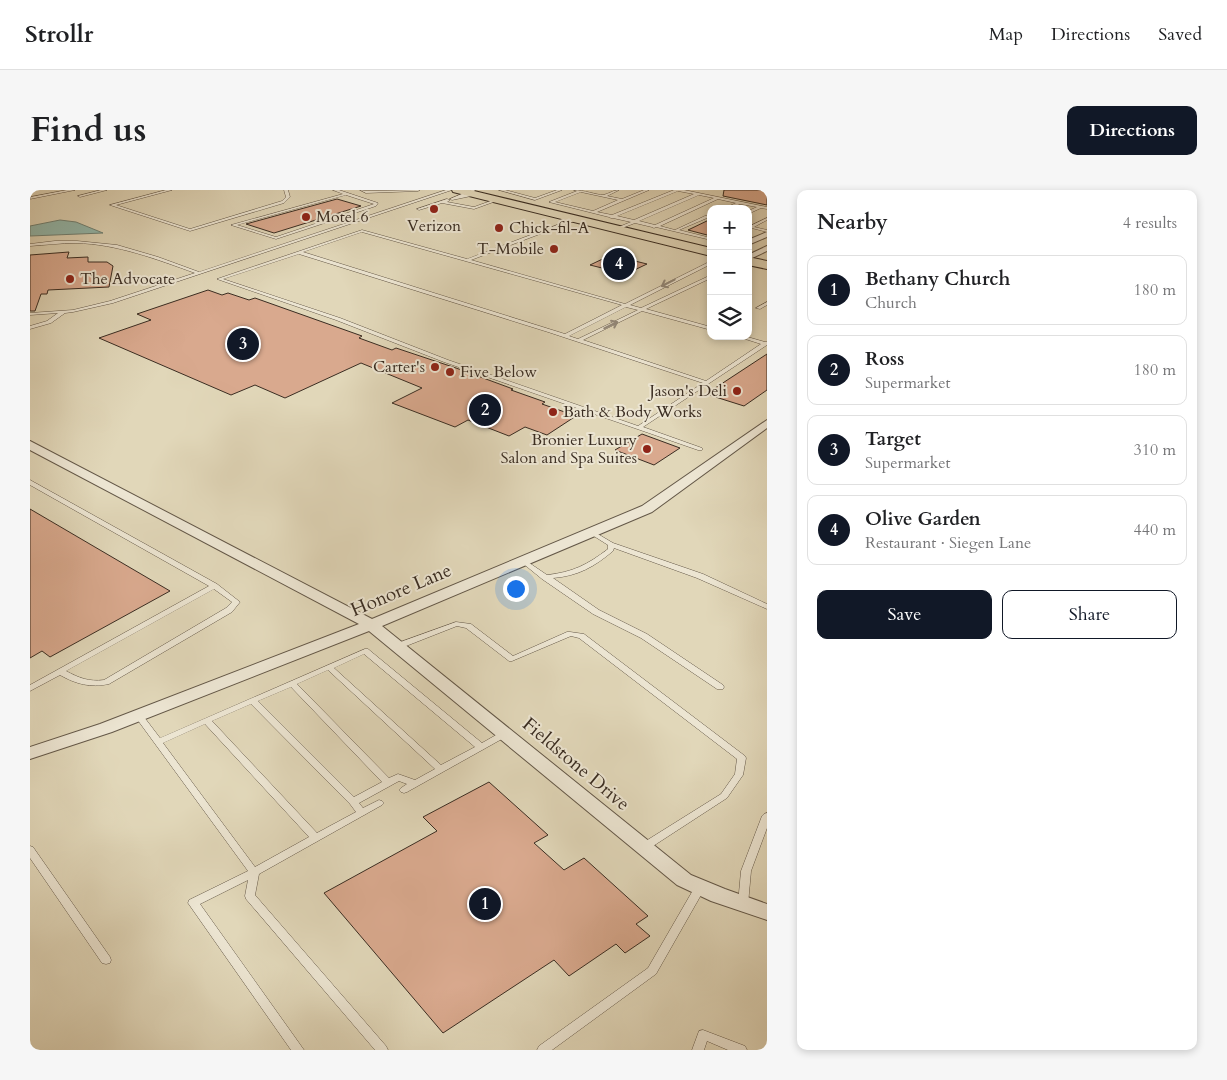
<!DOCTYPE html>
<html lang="en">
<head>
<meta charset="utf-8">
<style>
  body { margin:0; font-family:Cardo,serif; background:#f6f6f6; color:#202124 }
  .controls { position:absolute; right:15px; top:15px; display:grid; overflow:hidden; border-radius:10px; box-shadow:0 2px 8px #0003 }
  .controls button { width:45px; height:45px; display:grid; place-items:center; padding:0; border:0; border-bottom:1px solid #e0e0e0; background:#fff; color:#202124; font:25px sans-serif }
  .you { position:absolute; left:485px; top:398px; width:18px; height:18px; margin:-12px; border:4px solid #fff; border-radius:50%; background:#1a73e8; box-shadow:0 0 0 8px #1a73e833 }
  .badge { display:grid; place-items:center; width:32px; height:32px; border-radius:50%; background:#111827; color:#fff; font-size:16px; font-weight:700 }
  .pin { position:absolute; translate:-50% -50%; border:2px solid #fff; box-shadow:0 1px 5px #0006 }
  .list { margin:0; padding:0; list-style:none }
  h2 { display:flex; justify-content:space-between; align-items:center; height:65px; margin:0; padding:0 20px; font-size:21px }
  h2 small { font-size:16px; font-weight:400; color:#757577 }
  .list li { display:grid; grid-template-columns:32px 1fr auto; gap:15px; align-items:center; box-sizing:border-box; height:70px; margin:0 10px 10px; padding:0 10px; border:1px solid #e0e0e0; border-radius:10px }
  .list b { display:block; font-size:19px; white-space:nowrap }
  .list p { margin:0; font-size:16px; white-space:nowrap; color:#757577 }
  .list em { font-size:16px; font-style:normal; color:#757577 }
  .actions { display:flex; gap:10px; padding:15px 20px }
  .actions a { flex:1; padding:11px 0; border:1px solid #111827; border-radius:10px; text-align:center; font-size:18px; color:#111827 }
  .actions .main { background:#111827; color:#fff }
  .icon { flex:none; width:28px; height:28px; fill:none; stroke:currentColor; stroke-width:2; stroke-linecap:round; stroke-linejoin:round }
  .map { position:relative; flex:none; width:737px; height:860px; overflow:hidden; border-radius:10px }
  header { display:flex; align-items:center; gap:30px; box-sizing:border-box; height:70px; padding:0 25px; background:#fff; border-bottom:1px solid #e0e0e0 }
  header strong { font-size:24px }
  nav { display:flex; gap:28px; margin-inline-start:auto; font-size:18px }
  .intro { display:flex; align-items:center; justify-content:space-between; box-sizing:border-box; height:120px; padding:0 30px }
  h1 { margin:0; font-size:35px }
  .button { padding:12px 22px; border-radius:10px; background:#111827; color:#fff; font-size:18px; font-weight:700 }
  main { display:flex; gap:30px; padding:0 30px }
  aside { flex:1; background:#fff; border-radius:10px; box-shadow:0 2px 8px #0003 }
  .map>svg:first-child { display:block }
  .water { fill:#94baae; stroke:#708276 }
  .building { fill:#d9a98e; stroke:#3a2d22 }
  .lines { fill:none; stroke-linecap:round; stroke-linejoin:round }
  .service-casing { stroke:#645848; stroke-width:1 }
  .minor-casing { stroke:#645848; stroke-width:2 }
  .primary-casing { stroke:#3a2d22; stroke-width:2 }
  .service { fill:#ece5d2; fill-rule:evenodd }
  .minor { fill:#ece5d2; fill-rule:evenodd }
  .primary { fill:#e1d7b9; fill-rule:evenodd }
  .oneway { stroke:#93897a }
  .poi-dot { fill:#8f2418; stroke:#ece5d2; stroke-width:2 }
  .labels { text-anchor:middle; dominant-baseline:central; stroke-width:4; stroke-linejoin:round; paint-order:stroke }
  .far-poi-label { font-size:16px; fill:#3a2d22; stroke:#ece5d2; text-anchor:start }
  .street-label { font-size:19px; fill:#3a2d22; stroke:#ece5d2 }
</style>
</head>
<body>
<header>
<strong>Strollr</strong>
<nav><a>Map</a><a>Directions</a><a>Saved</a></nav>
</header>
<div class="intro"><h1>Find us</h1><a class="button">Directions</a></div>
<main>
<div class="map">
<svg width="737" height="860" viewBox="0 0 737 860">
  <rect width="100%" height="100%" fill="#e1d7b9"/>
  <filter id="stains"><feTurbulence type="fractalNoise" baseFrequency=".004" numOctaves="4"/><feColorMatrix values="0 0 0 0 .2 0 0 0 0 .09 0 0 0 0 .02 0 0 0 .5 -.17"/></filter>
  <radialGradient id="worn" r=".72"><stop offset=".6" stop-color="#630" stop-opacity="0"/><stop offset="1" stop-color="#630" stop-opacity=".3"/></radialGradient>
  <path class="water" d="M30,30L46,32L73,43L0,46V36Z"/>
  <path class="building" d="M694,0H737V15L693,6Z
    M307,9L331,16L244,43L216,34Z
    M681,29V46L658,40Z
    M39,62L37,68L58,67V72H77L83,76L79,97L18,100L17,104H11L5,121H0V65Z
    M581,65L617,74L596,84L560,75Z
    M178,100L192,105L198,103L219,110L225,108L332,146L329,148L362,160L366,158L426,178L483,199L481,200L515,212L512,214L546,226L517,245L495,237L479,246L438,230L425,237L362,213L392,198L331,173L255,208L225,195L201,205L69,148L121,130L107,124Z
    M737,164V200L714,216L676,204Z
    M612,244L650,258L624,275L585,260Z
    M0,319L140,401L20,467L12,461L0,468Z
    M459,592L518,645L504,653L534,680L554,668L618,726L606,734L620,746L595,763L586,754L539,786L524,770L413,843L294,703L407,641L393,627Z"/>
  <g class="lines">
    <g class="service-casing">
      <path id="service" d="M37,0H45L0,9L1,7Z
        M71,0H77L50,7L48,6Z
        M136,0H142L86,15L160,39L252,11L256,7L254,0H258L260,7L254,13L160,41L80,15Z
        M303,0H309L348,13L346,16L246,49L201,35L313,4ZM316,5L344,14L246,47L207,35Z
        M330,0L337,1L390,0L388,1L336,3Z
        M416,0H422L83,113L43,122L35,123L21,133L0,139V136L17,131L28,123L0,125V123L43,120L80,111L165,83C126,69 87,54 46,53C31,53 15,55 0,56V54L25,51H47L87,55L128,67L169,82Z
        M441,0H446L434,5L445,3L446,5L422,10L420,9Z
        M469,0H475L505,8L527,0H532L505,10Z
        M544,0C553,0 567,5 573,5C579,4 583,0 589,0L577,6L592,9L614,0H619L567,22L582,25L644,0H654L737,17V19L731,18L718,24V21L727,17L710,14L699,19H693L706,13L688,9L630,36L645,40L675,26H677V28L649,40L681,48V50L626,37L624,38L622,37L605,33L587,40L585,39L586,38L601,32L583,28H581L579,27L519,12L547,1ZM648,1L664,4L604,30L587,26ZM551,2L588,10L563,21L525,12ZM669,5L684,8L625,35L609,31Z
        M417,9L420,10L417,12L444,17L466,9L469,10L444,19L412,13L389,20L387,19Z
        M546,28L547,30L441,70L595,114L681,71V74L600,115L611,118L681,85V88L616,119L681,137V140L612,121L553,150L676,191L731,154L706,146H714L735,152H737V155L613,237L672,258V260H668L414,172L306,130L187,89L332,40L437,69ZM332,42L592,115L535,144L273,62ZM269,64L518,142L673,193L608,236L418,170L310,128L193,89ZM596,117L608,120L548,149L539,146Z
        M737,28V30L724,37L737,40V42L718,37Z
        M737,112V115L730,119L726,118Z
        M0,290L187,394L210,412L202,422L79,494C60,498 46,494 30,485L0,501V495L179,396L0,295ZM184,399L202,412L196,418L74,490C59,492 49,488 36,481Z
        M561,340L583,353L673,384L737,414V419L667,388L584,358L583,361C564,377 548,386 523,388L569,420L617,444L693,495L694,497L693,499H687L611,448L563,424L512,389L490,371L491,370H495L517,385C543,382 557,375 578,359V355L559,343L558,342L559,341Z
        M426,432L441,434L483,466L537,442H540L554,444L715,566L716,568L713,585L697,608L617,660L614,661L611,660L609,657L611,654L691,604L705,584L707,569L549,448L541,446L482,471H479L436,438L427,436L371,458H368L364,456L365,454Z
        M335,459H338L452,553L473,541H479L480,543L479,545L377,602L374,603L371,602L369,600L371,598L377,594L369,591L329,613L333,618L349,610L352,611L354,613L352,615L229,684L225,705L356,856L358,860H345L216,709L215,706L218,690L170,714L274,860H261L158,713L159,710L218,681L104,525L105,523H111L130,548ZM334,464L445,557L411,575L304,478ZM298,480L405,579L385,590L368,584L359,588L267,494ZM261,497L352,592L324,607L228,511ZM221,514L320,614L326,622L287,643L182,531ZM175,534L279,647L225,677L133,553Z
        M737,623V638L721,681L718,714L717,717L713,718L709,717L708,714L711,681L732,626L734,624Z
        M0,656L3,657L80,767L81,770L80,773L76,774L72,773L0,668Z
        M670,694L674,695L675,698L626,784L522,860H507L509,856L618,778L666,695Z
        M673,840L715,856L717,860H698L677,851L674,860H662L669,841Z"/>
    </g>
    <g class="minor-casing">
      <path id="minor" d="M737,42V47L718,55V50Z
        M737,56V61L718,70V65Z
        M737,230V238L622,322L352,436L661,685L695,699L737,714V730L681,711L647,695L339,441L82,542L0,569V557L70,534L329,434L0,260V251L342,429L612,316Z"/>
    </g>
    <g class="primary-casing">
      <path id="primary" d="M422,0H440L681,58V66L423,2Z
        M718,67L737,71V79L718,75Z"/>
    </g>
    <use href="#service" class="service"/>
    <use href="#minor" class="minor"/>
    <use href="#primary" class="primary"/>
  </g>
  <defs><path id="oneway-shaft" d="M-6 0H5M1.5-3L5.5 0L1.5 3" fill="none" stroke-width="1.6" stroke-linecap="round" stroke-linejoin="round" transform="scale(1.25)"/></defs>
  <g class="oneway">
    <use href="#oneway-shaft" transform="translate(638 93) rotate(153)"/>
    <use href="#oneway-shaft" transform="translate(581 135) rotate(-26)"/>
  </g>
  <g class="poi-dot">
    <circle cx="404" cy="19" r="5"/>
    <circle cx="276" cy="27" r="5"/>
    <circle cx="469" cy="38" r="5"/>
    <circle cx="524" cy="59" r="5"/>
    <circle cx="40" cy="89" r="5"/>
    <circle cx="405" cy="177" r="5"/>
    <circle cx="420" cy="182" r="5"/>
    <circle cx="707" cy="201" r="5"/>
    <circle cx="523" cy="222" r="5"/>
    <circle cx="617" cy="259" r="5"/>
  </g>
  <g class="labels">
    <g class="far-poi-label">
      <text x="286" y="27">Motel 6</text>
      <text x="404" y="36" text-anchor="middle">Verizon</text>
      <text x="479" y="38">Chick-fil-A</text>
      <text x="514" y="59" text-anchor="end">T-Mobile</text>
      <text x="50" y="89">The Advocate</text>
      <text x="395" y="177" text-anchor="end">Carter's</text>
      <text x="430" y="182">Five Below</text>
      <text x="697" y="201" text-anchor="end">Jason's Deli</text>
      <text x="533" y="222">Bath &amp; Body Works</text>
      <text x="607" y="250" text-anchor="end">Bronier Luxury<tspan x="607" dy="18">Salon and Spa Suites</tspan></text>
    </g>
    <g class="street-label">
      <text transform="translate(371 400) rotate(-23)">Honore Lane</text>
      <text transform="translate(546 574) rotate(40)">Fieldstone Drive</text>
    </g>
  </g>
  <rect width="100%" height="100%" filter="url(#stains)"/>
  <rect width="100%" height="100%" fill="url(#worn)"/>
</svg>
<div class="controls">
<button>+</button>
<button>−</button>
<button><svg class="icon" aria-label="layers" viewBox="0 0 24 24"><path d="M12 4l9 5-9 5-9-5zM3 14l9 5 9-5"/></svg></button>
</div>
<div class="you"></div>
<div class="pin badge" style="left:455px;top:714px">1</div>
<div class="pin badge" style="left:455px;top:220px">2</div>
<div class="pin badge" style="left:213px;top:154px">3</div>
<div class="pin badge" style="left:589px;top:74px">4</div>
</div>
<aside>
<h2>Nearby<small>4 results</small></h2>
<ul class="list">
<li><span class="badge">1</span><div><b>Bethany Church</b><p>Church</p></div><em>180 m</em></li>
<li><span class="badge">2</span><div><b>Ross</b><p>Supermarket</p></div><em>180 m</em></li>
<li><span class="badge">3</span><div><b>Target</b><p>Supermarket</p></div><em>310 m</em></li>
<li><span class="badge">4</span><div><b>Olive Garden</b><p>Restaurant · Siegen Lane</p></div><em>440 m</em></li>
</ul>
<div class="actions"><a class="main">Save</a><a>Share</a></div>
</aside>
</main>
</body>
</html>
